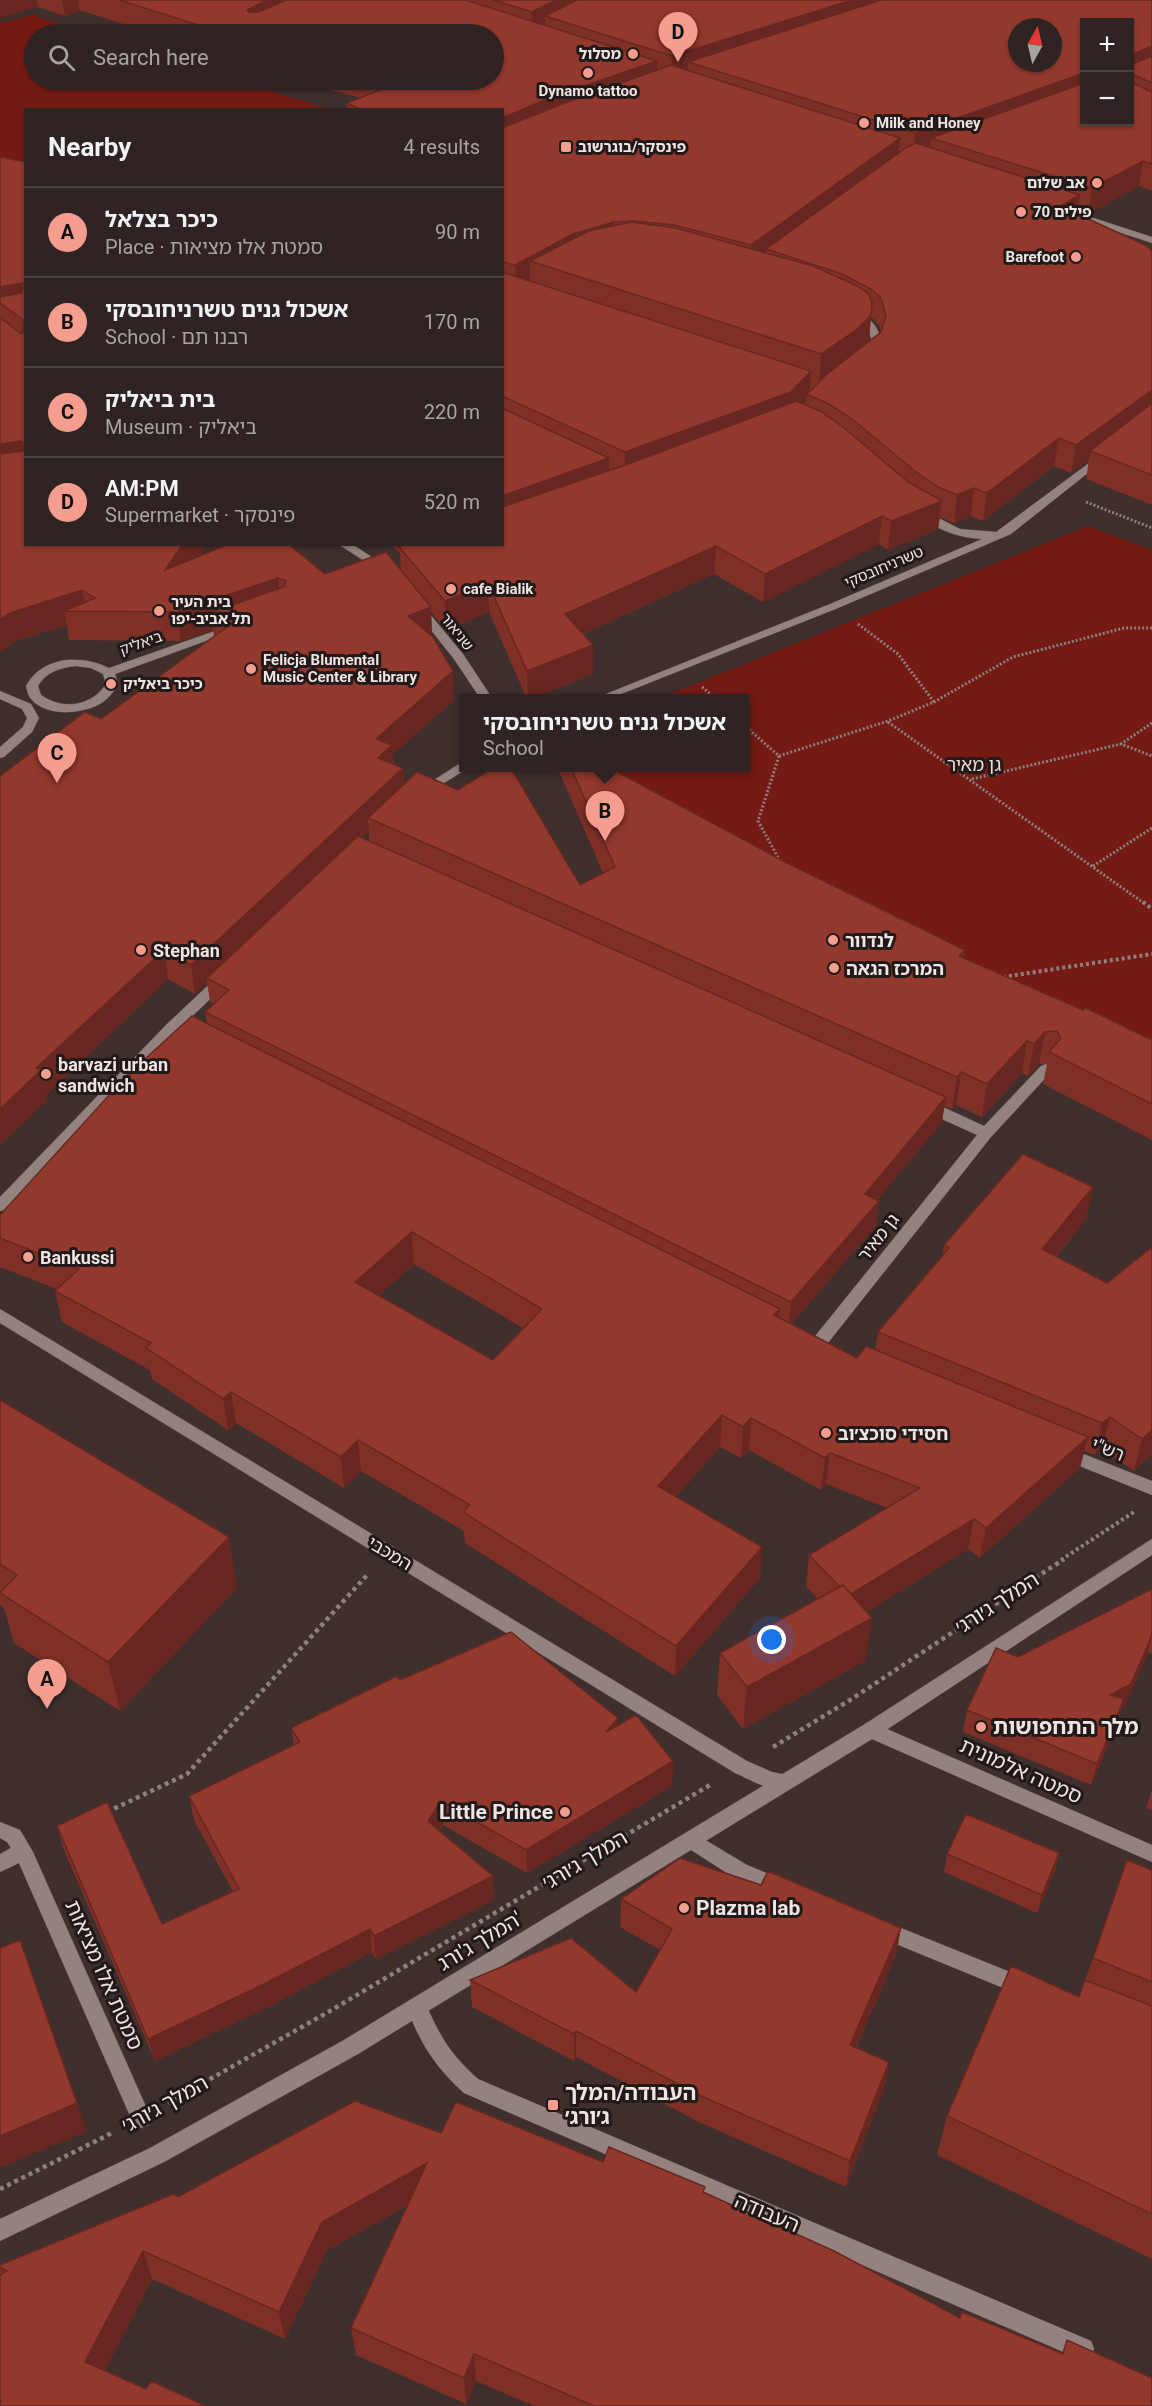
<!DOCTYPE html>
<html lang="en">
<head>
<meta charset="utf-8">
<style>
  body { margin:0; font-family:Roboto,"Noto Sans Hebrew",sans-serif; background:#362b2a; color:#f1f3f6 }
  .controls { position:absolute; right:18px; top:18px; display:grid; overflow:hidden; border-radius:0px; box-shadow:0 2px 4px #0004 }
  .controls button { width:54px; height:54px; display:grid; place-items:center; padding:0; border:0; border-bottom:2px solid #494040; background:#2e2322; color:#f1f3f6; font:30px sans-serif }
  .compass { position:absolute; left:1008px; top:18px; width:54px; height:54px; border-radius:50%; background:#2e2322; box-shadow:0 2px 4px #0004; rotate:8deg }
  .you { position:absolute; left:772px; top:1640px; width:21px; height:21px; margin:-15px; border:4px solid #fff; border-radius:50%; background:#1a73e8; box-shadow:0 0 0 9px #1a73e833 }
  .badge { display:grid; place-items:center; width:39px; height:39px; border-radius:50%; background:#f59d8f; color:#111; font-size:20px; font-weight:700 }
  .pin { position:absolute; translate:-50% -50px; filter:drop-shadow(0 2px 3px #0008) }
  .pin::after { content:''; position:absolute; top:32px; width:21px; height:18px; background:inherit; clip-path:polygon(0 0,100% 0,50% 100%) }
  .popup { position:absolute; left:459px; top:694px; width:291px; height:78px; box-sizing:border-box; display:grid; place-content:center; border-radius:0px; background:#2e2322; filter:drop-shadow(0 2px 4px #0005); font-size:20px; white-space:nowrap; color:#a7a4a5 }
  .popup b { font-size:22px; color:#f1f3f6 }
  .popup::after { content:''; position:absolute; left:50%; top:100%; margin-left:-12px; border:12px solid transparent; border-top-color:#2e2322 }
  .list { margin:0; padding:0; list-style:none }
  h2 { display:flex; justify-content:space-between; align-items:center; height:78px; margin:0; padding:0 24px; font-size:26px }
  h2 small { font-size:20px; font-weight:400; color:#a7a4a5 }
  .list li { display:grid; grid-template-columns:39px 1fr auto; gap:18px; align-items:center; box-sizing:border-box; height:90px; padding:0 24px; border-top:2px solid #494040 }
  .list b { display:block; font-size:22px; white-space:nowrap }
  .list p { margin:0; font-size:20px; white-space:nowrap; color:#a7a4a5 }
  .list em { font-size:20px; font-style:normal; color:#a7a4a5 }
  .icon { flex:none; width:33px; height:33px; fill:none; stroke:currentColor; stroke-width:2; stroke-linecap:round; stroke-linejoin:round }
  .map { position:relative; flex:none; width:1152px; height:2406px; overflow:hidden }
  .search { position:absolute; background:#2e2322; box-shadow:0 2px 4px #0004; left:24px; top:24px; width:480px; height:66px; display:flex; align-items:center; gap:15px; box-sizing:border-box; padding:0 21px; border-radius:33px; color:#a7a4a5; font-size:22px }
  .panel { position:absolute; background:#2e2322; box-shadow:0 2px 4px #0004; left:24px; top:108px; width:480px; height:438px; border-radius:0px }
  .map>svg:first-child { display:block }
  .green { fill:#741a13 }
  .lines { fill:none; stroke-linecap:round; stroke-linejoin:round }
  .street-casing { stroke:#5a4d4b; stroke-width:1 }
  .secondary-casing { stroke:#5a4d4b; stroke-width:1 }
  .path-far2 { stroke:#8d807e; stroke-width:3; stroke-dasharray:2 2; stroke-linecap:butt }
  .path-far1 { stroke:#8d807e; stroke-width:4; stroke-dasharray:3 3; stroke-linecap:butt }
  .path { stroke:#8d807e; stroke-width:4.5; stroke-dasharray:4 4; stroke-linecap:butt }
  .street { fill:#94827f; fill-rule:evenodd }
  .secondary { fill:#94827f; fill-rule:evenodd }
  .wall { fill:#7e3027; fill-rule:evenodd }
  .shaded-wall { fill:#672720 }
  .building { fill:#93382d; stroke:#672720; stroke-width:1.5; fill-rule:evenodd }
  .poi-dot { fill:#f59d8f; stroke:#201918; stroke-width:2 }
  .labels { text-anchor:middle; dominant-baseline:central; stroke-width:6; stroke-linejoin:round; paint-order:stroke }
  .far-poi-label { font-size:15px; font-weight:bold; fill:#efe5e3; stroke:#201918; text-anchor:start }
  .far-street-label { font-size:15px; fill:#efe5e3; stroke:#201918 }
  .park-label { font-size:18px; fill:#f4d9d4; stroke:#201918 }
  .poi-label { font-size:18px; font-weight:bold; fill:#efe5e3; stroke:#201918; text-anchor:start }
  .street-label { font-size:18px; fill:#efe5e3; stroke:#201918 }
  .near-street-label { font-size:21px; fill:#efe5e3; stroke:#201918 }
  .near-poi-label { font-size:21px; font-weight:bold; fill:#efe5e3; stroke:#201918; text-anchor:start }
</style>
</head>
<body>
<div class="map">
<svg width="1152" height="2406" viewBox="0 0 1152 2406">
  <rect width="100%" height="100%" fill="#3e2f2d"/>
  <path class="green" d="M33,15L89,33L112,24L146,34H34V80H235L329,109L26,110L25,162L0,159V23Z
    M1088,526L1152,550V1065L608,768H746V698H660Z"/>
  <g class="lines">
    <g class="street-casing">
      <path id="street" d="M850,312C870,310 891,340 876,357L867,355C881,338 862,325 850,316Z
        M1104,452L1108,453V457L1011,534L838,608L611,698H596L830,604L982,539C959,538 938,530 919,516V512H927L960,529L996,532Z
        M338,544H352L390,569L388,571H380Z
        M420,606L424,607L463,654L492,698H480L454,659L414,609Z
        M232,625L236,626V630L115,674L118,684C114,691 110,697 103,702C85,714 47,718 31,699C28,696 27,690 26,686C42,656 81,654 109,668ZM75,666L91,668L103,674L106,684C91,707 62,710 41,695L38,686C46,672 60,668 75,666Z
        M0,691L31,704L39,718L32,732L4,757L0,758V747L23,727L27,718L22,709L0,699Z
        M464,761V768H468L425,795H417L415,792Z
        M222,976L227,977L229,980L227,983L182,1026L201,1038L199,1041H189L174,1034L5,1210L0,1211V1197L167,1024L217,977Z
        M1046,1064L1053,1069L1051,1072L991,1137L820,1353H808L806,1349L808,1345L977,1135L920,1109L918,1105L920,1101H930L984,1126L1041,1066Z
        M0,1309L747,1761L772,1772L792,1776L794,1782L792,1788C773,1794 751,1780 735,1773L0,1323Z
        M1063,1446L1152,1481V1495L1057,1457L1055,1452L1057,1447Z
        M871,1722L1152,1845V1862L865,1736L862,1730L865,1724Z
        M0,1822L20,1830L33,1852L151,2118L148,2125L141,2128L134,2125L19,1863L0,1872V1854L11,1848L7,1842L0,1838Z
        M692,1832L747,1865L788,1882L791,1888L788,1894L781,1897L733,1877L685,1846L683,1840L685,1834Z
        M881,1920L1030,1980L1033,1987L1030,1994L1023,1996L874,1935L871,1929L874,1923Z
        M417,1998L424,2000C440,2036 448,2052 478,2079L1091,2341L1094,2349L1091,2357L1083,2360L1075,2357L464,2093C436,2068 419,2042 407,2007L410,2000Z"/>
    </g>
    <g class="secondary-casing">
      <path id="secondary" d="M1075,212L1152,237V243L1072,217L1070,215Z
        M1152,1539V1555L877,1736L358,2054L164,2162L0,2241V2219L150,2148L344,2040L865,1724Z"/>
    </g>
    <path class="path-far2" d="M1086,502L1152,528
      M858,624L898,654L934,702
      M702,687L715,698
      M888,722L1145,904
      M1152,723L1121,744L1152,756
      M746,727L779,756L758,821L781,863
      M779,756L888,721L934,702L1013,657L1124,628H1152
      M972,779L1121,744
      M1093,866L1152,828"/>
    <path class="path-far1" d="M1143,902L1152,909
      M1003,977L1152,954
      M1061,1560L1134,1512"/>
    <path class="path" d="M773,1747L850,1700L1064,1559
      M107,1812L187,1774L368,1574
      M168,2103L330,2011L710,1785
      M0,2189L114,2132"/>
    <use href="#street" class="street"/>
    <use href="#secondary" class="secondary"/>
  </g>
  <path class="wall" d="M0,0H1152V191L1139,186L1088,214L1077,211V213L1152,251V505L1086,479L1089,460L1071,473L1054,466L983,521L971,516L954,523L940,517L938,529L888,550L879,544L763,602L714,574L583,634L593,674L530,699H527L489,612L446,630L431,612L432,636H431L454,700L393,754L394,764L404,785L580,885L603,873L559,771V768H610L785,862L965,950L964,958L1152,1040V1140L1043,1084L1047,1064H1039L1028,1076L1022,1073L982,1117L956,1105L952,1109L944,1106L942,1122L877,1200L876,1226L791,1324L857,1358L875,1350L878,1332L942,1256L944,1245L1093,1187L1086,1219L1056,1257L1107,1283L1152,1247V1454L1134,1471L1102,1449L1095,1455L1084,1451L1080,1468L980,1558L968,1549L867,1612L865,1661L743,1729L717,1695L720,1653L818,1599L806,1586L809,1555L887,1508L826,1484L821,1490L749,1450L741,1458L720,1447L676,1496L762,1547L760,1578L675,1676L465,1543L464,1531L361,1471L344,1488L236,1423L228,1430L152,1379L150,1370L62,1322L55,1291L57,1289L0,1267V1215L111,1094L110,1091L207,1024L205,1012L214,1004L210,1002L207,983L195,994L168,979L46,1095L47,1100L0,1145L101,719L214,636L213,630L181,641L69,640L67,625L15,641L0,652V157L26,162V544H207L198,557L325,574L401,571L400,553L390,544H502V110H347V103L361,98L291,80H494V34H155L79,10L65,16L38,7ZM1084,22L1130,122H1084ZM871,317L879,325L881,332L869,342ZM369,831V841L362,838ZM414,1264L523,1328L493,1360L378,1296Z
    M0,1400L237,1588L120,1711L14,1643L4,1608L0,1605Z
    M1152,1589V1654L1148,1652L1125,1706L1122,1707L1118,1721L1091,1785L963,1732L967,1710L1018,1657Z
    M400,1680L617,1726L673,1761L672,1786L527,1873L443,1825L439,1831L494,1900L376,1959L372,1952L270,2006L155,2061L64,1850L57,1826L162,1924L233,1892L194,1820L189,1796L294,1745L291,1728Z
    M1152,1790V1810L1146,1808Z
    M1059,1853L1055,1871L1037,1913L944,1872L947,1854Z
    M1152,1870V2259L937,2155L947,2116L1079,1997L1093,1958Z
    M621,1899L896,1956L856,2048L889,2062L884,2089L846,2187L699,2122L576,2057L574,2061L472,2007L470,1980L636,1992L660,1950L620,1927Z
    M441,2133L603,2162L705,2193L960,2318L1062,2353L1067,2340L1152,2406H534L476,2381L466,2404L356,2355L351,2328L408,2205L327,2250L285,2339L152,2279L105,2370L146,2389L0,2406V2265L178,2197Z"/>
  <path class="shaded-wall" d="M0,0H37L38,7L0,18Z
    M62,0H78L79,10L65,16Z
    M267,0H318L249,33L247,10Z
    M556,0H603L545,16V30L532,36V12Z
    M852,0H926L688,62V75L671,81L672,56Z
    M1152,46V64L1132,74L1130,78L1133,54Z
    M657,61V85L502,143V118L549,98Z
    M1084,73V96L931,138L930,152L912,158L915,133Z
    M900,138L898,163L766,249L765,260L750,272L751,245Z
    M1143,161L1139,186L1088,214L1092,188Z
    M1080,195L1076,221L1060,206Z
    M614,222V248L530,261V283L516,292L515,265L573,234Z
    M23,283L26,298L0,303V287Z
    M871,315L868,350L819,390L821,354Z
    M811,371L809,395L807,394L806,401L789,419L624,480L625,452Z
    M1152,390V414L1090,451L1089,460L1071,473L1076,445Z
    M1059,438L1054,466L983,521L987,493Z
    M21,441L26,469L0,472V444Z
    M609,458V486L502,524V496Z
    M974,488L971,516L954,523L957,495Z
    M942,501L938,529L888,550L891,521Z
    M882,516L879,544L763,602L765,574Z
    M183,544H207L169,599L165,570Z
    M716,546L714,574L565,642V614Z
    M278,578L281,606L246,613L211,612L213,630L181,641L177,612Z
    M488,583L489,612L446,630L445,601Z
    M82,590L86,611H64L67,625L15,641L0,652V620L10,613Z
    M431,607L432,636L410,645L408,616Z
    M593,645V674L530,699H528L527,671Z
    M453,671L454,700L393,754L394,774L380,787L376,739Z
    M403,768L405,797L368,818L369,831L211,980L207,978V983L195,994L191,965Z
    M164,950L168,979L46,1095L47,1100L0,1145V1109L36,1068Z
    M965,950L960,983L959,956Z
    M1045,1032L1039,1064L1028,1076L1034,1044Z
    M1027,1041L1022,1073L982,1117L987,1084Z
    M961,1072L956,1105L952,1109L957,1077Z
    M946,1097L942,1122L862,1219L865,1194Z
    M1093,1187L1086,1219L1035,1281L1042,1249Z
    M879,1201L876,1226L789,1327L791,1302Z
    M412,1232L414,1264L358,1314L355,1282Z
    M780,1309L777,1340L774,1315Z
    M231,1392L236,1423L228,1430L223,1399Z
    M722,1415L720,1447L657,1516L658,1486Z
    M1110,1417L1102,1449L1095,1455L1102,1423Z
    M751,1418L749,1450L741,1458L743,1427Z
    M1152,1430V1454L1134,1471L1142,1439Z
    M1088,1437L1080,1468L980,1558L986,1528Z
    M358,1440L361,1471L344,1488L341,1457Z
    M830,1453L826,1484L821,1490L825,1458Z
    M974,1519L968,1549L844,1626L848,1596Z
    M229,1537L237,1588L120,1711L108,1662Z
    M762,1547L760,1578L675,1676L676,1646Z
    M872,1618L865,1661L743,1729L747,1687Z
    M1152,1635L1148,1652L1125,1706L1122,1707L1118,1721L1091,1785L1097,1764L1110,1695Z
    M618,1718L617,1743L606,1732Z
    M673,1761L672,1786L527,1873L526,1850Z
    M441,1801L443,1825L430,1845L428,1821Z
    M1059,1853L1055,1871L1037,1913L1042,1895Z
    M493,1876L494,1900L376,1959L374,1936Z
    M901,1928L896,1956L845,2072L850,2045Z
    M370,1929L372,1952L270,2006L155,2061L148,2039Z
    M576,2031V2057L574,2061V2034Z
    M889,2062L884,2089L846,2187L850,2161Z
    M77,2103L87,2131L0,2168V2136Z
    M427,2163L430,2192L327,2250L285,2339L279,2312L322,2222Z
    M143,2251L152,2279L96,2388L85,2362Z
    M474,2354L476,2381L466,2404L464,2378Z"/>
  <path class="building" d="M119,0H267L247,10L249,12H259L286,0H466L657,61L549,98L502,118V110H362L347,103L398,83L385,80H494V34H227Z
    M493,0H556L532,12Z
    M577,0H852L672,56L545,16Z
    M881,0H1152V46L1133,54L1132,61L1135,63L1152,56V83L1132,74L1133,83L1152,92V164L1143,161L1092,188L931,138L1084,83V122H1130V22H1084V73L915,133L688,62ZM1017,27H1053V63H1017Z
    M671,65L900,138L751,245L674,225L634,221L614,222L573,234L515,265L502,262V128L557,106Z
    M916,143L1080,195L1060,206L1147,246L1152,251V390L1076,445L1059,438L987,493L974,488L957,495L938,487L916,472L852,419L829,404L807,394L827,374L881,332L886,316L881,298L871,289L842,274L766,249L907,147Z
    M0,157L26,162V544H183L165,570L229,544H288L325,574L386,552L431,607L408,616L433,637L453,671L376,739L392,745L378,758L403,768L191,965L164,950L36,1068L41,1070L0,1109V776L85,712L101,719L246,613L211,612L284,587L286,581L278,578L177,612L64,611L95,598L82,590L10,613L0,620V454L23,451V443L21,441L0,444V317L20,333H23V320L0,303V297L22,293L23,283L0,287Z
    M631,222L676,228L813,266L857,286L869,294L872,304L871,315L856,330L821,354L530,261L589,231Z
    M502,272L811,371L791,392L625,452L502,396Z
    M796,401L820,411L843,427L908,482L942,501L891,521L882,516L765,574L716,546L565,614L593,645L527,671L488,583L445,601L399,547L406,544H502V507L631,463Z
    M1152,403V475L1090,451Z
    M502,408L609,458L502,496Z
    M493,768H511L580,885L615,867L571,768H610L785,862L965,950L959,956L1083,1010L1086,1008L1152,1040V1104L1049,1052L1061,1038L1057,1031L1045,1032L1034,1044L1027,1041L987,1084L961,1072L957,1077L368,818L417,772L458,790Z
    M358,836L946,1097L865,1194L879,1201L791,1302L205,1012L229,990L207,978Z
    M192,1016L780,1309L774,1315L857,1358L866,1346L1088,1437L986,1528L974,1519L851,1594L843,1585L840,1587L809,1555L920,1488L830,1453L825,1458L751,1418L743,1427L722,1415L658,1486L762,1547L676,1646L463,1512L470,1505L358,1440L341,1457L231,1392L223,1399L146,1348L151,1343L55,1291L79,1269L0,1238V1215L112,1092L110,1091ZM412,1232L542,1309L493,1360L355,1282Z
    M1023,1154L1093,1187L1042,1249L1107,1283L1152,1247V1430L1142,1439L1110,1417L1102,1423L878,1332L949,1248L944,1245Z
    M0,1400L229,1537L108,1662L0,1593L17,1575L0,1564Z
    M843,1585L872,1618L747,1687L720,1653Z
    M1152,1589V1635L1131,1684L1110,1695L1124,1699L1097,1764L967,1710L996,1648L1018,1657Z
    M511,1632L618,1718L606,1732L636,1715L673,1761L526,1850L441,1801L428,1821L493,1876L374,1936L370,1929L266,1983L148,2039L57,1826L107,1802L162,1924L239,1889L189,1796L300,1742L291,1728L397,1676L400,1680Z
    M966,1814L1059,1853L1042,1895L947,1854Z
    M680,1858L761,1885L768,1871L901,1928L850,2045L889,2062L850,2161L701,2096L576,2031L574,2034L470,1980L571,1938L636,1992L672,1929L621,1899Z
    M1127,1860L1152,1870V1982L1093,1958Z
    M20,1940L77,2103L0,2136V1948Z
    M1011,1966L1079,1997L1085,1980L1152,2006V2214L947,2116Z
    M355,2101L441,2133L456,2102L603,2162L609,2147L705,2187L703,2192L834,2251L960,2318L962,2312L1063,2354L1067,2340L1152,2378V2406H594L474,2354L464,2378L351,2328L427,2163L322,2222L279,2312L143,2251L85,2362L146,2389L151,2381L206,2406H0V2275L7,2271L0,2267V2265L173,2194L178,2197Z"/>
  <g class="poi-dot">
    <circle cx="633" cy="54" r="6"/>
    <circle cx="588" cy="73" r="6"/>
    <circle cx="864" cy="123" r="6"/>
    <rect x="560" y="141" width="12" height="12" rx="3"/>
    <circle cx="1097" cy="183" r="6"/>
    <circle cx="1021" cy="212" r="6"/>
    <circle cx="1076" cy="257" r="6"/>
    <circle cx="451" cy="589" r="6"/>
    <circle cx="159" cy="611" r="6"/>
    <circle cx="251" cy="669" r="6"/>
    <circle cx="111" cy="684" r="6"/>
    <circle cx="833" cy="940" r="6"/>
    <circle cx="141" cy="950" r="6"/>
    <circle cx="834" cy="968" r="6"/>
    <circle cx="46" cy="1074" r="6"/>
    <circle cx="28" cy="1257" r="6"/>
    <circle cx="826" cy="1433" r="6"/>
    <circle cx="981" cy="1727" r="6"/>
    <circle cx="565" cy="1812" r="6"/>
    <circle cx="684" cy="1908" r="6"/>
    <rect x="547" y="2099" width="12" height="12" rx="3"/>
  </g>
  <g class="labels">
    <g class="far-poi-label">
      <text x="621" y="54" text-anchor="end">מסלול</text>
      <text x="588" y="91" text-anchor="middle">Dynamo tattoo</text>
      <text x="876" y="123">Milk and Honey</text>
      <text x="578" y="147">פינסקר/בוגרשוב</text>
      <text x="1085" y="183" text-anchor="end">אב שלום</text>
      <text x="1033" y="212">70 פילים</text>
      <text x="1064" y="257" text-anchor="end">Barefoot</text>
      <text x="463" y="589">cafe Bialik</text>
      <text x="171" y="602">בית העיר<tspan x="171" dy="17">תל אביב-יפו</tspan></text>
      <text x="263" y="660">Felicja Blumental<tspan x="263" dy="17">Music Center &amp; Library</tspan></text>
      <text x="123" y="684">כיכר ביאליק</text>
    </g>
    <g class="far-street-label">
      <text transform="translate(884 567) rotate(-23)">טשרניחובסקי</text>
      <text transform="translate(457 632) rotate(51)">שניאור</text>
      <text transform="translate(141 643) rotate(-19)">ביאליק</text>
    </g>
    <g class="park-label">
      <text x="974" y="764">גן מאיר</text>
    </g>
    <g class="poi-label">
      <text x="845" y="940">לנדוור</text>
      <text x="153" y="950">Stephan</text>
      <text x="846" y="968">המרכז הגאה</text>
      <text x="58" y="1064">barvazi urban<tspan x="58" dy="21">sandwich</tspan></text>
      <text x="40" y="1257">Bankussi</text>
      <text x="838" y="1433">חסידי סוכצ׳וב</text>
    </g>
    <g class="street-label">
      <text transform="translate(878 1237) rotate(-52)">גן מאיר</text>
      <text transform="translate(1108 1449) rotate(22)">רש"י</text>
      <text transform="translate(390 1553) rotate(31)">המכבי</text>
    </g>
    <g class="near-street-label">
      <text transform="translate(997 1603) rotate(-33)">המלך ג׳ורג׳</text>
      <text transform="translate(1021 1771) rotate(24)">סמטה אלמונית</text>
      <text transform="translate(585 1860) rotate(-31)">המלך ג׳ורג׳</text>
      <text transform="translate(480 1941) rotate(-31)">המלך ג'ורג'</text>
      <text transform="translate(104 1975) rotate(66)">סמטת אלו מציאות</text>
      <text transform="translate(165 2104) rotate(-29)">המלך ג׳ורג׳</text>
      <text transform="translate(767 2213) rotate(23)">העבודה</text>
    </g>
    <g class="near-poi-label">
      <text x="993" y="1727">מלך התחפושות</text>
      <text x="553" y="1812" text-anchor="end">Little Prince</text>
      <text x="696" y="1908">Plazma lab</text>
      <text x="565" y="2093">העבודה/המלך<tspan x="565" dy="24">ג׳ורג׳</tspan></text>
    </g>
  </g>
</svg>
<div class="controls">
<button>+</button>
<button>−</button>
</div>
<svg class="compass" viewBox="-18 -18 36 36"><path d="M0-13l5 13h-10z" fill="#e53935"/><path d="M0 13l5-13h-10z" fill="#a7a4a5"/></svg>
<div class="you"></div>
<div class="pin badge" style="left:47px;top:1709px">A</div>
<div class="pin badge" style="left:605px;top:841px">B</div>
<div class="popup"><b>אשכול גנים טשרניחובסקי</b>School</div>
<div class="pin badge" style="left:57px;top:783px">C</div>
<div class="pin badge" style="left:678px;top:62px">D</div>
<div class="search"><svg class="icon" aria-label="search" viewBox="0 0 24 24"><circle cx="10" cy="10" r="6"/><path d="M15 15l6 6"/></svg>Search here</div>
<section class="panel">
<h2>Nearby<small>4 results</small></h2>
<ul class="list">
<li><span class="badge">A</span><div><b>כיכר בצלאל</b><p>Place · סמטת אלו מציאות</p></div><em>90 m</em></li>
<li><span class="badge">B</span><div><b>אשכול גנים טשרניחובסקי</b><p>School · רבנו תם</p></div><em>170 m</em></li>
<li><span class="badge">C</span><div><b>בית ביאליק</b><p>Museum · ביאליק</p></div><em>220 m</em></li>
<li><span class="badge">D</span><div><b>AM:PM</b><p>Supermarket · פינסקר</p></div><em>520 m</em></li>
</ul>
</section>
</div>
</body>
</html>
